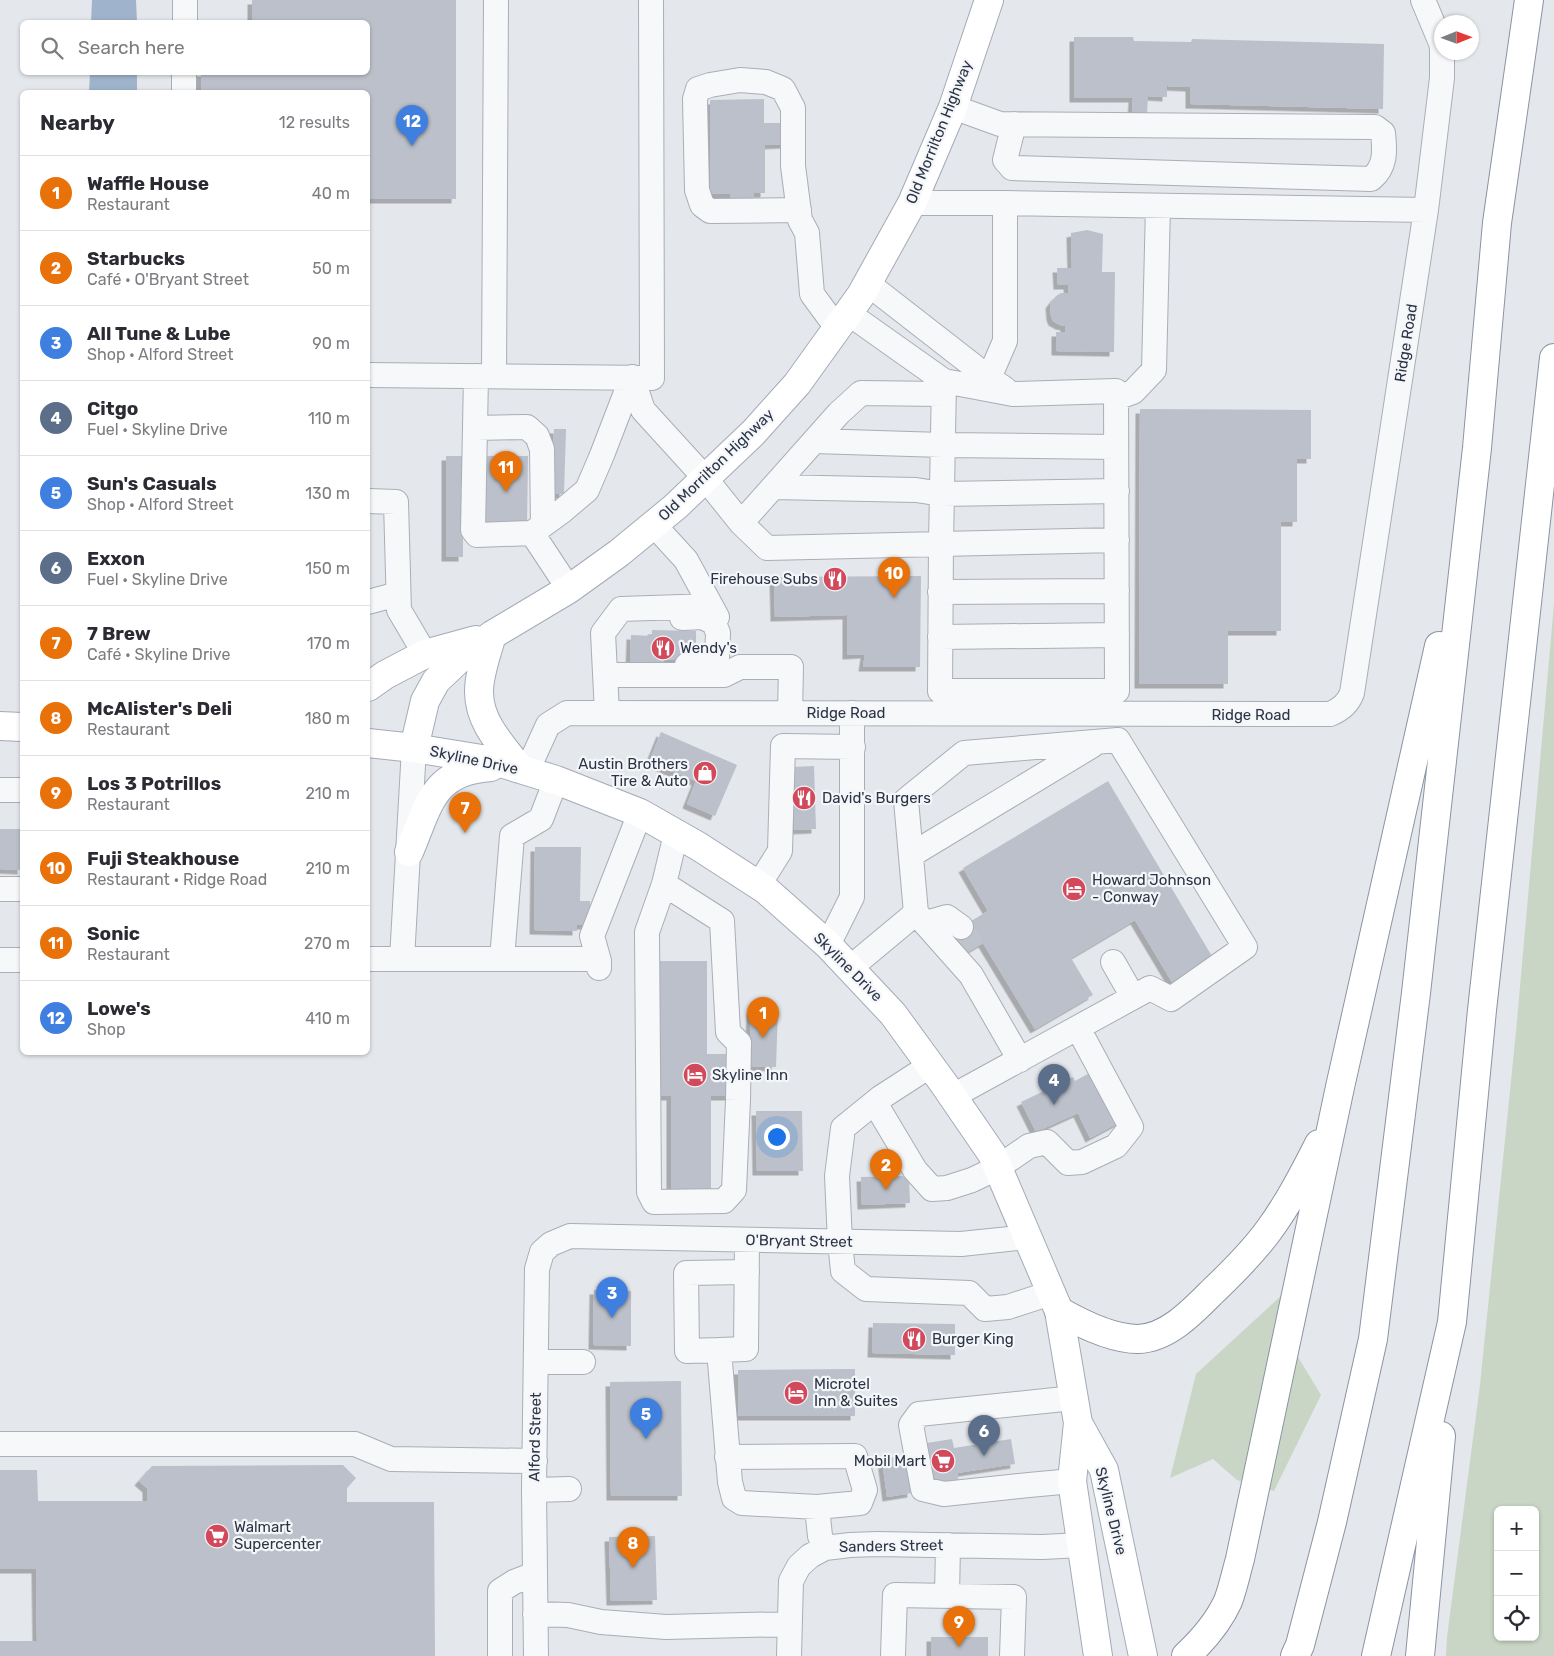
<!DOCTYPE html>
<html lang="en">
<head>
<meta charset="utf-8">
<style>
  body { margin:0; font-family:Rubik,sans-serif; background:#f7f7f7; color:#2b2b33 }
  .controls { position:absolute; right:15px; bottom:15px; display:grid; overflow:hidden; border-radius:8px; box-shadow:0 1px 4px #0004 }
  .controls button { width:45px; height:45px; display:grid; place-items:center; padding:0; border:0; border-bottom:1px solid #e1e1e2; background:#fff; color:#2b2b33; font:25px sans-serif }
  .compass { position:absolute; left:1434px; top:15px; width:45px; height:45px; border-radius:50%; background:#fff; box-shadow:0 1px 4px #0004; rotate:89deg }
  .you { position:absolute; left:776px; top:1136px; width:18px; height:18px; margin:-12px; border:4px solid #fff; border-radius:50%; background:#1a73e8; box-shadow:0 0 0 8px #1a73e833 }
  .badge { display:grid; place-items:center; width:32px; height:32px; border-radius:50%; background:#d1495b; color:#fff; font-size:16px; font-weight:700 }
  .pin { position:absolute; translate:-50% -41px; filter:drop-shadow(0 1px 2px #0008) }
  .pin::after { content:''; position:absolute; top:26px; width:18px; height:15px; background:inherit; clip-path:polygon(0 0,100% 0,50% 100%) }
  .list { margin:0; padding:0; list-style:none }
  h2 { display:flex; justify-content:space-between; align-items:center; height:65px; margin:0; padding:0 20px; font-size:21px }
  h2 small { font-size:16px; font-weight:400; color:#7c7c81 }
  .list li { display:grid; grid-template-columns:32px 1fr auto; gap:15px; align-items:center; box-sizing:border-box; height:75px; padding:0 20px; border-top:1px solid #e1e1e2 }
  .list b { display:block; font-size:19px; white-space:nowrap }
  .list p { margin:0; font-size:16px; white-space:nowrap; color:#7c7c81 }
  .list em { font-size:16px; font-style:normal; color:#7c7c81 }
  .icon { flex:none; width:28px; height:28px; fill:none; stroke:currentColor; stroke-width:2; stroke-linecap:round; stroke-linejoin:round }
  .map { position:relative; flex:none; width:1554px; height:1656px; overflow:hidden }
  .search { position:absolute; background:#fff; box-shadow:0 1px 4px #0004; left:20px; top:20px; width:350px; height:55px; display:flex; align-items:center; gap:12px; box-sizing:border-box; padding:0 18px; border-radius:8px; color:#7c7c81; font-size:19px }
  .panel { position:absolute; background:#fff; box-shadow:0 1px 4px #0004; left:20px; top:90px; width:350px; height:965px; border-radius:8px }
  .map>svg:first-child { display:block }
  .green { fill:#c9d6c5; fill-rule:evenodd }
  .water { fill:#9fb4cc }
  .building { fill:#bbc0ca; filter:url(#shadow) }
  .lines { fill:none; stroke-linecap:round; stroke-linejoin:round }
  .minor-tunnel { stroke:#bfc3cb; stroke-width:24; stroke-dasharray:24 12; stroke-linecap:butt }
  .minor-casing { stroke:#a9aeb7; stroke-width:26 }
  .major-casing { stroke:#a3abb8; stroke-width:30 }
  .highway-casing { stroke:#8b94a3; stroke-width:30 }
  .minor { stroke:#f7f8fa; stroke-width:24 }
  .major { stroke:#fff; stroke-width:28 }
  .highway { stroke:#fff; stroke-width:28 }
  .labels { text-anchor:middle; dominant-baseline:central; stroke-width:4.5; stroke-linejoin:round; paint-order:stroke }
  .street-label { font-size:15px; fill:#2b3445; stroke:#f4f6f9 }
  .poi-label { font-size:15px; fill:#2b3445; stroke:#f4f6f9; text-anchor:start }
</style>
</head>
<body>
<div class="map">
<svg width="1554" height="1656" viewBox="0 0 1554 1656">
  <defs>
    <filter id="shadow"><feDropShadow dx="-4.5" dy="4.5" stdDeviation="0" flood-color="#0004"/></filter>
  </defs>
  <rect width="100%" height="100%" fill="#e4e7ec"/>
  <path class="green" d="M1554,604V1656H1446L1447,1637L1480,1385L1516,1032ZM1498,1510H1535V1637H1498Z
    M1282,1295L1311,1297L1295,1352L1321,1395L1274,1491L1237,1480L1213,1459L1170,1478L1196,1374Z"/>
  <path class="water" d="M92,0H136L137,22H91Z
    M90,73H137V92H89Z"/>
  <path class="building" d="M252,0H456V199H368V92H201V72H368V22H252Z
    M1074,37H1133L1134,41L1191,42L1192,39L1384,44L1383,109L1190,104V87L1167,86V97L1148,96L1147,115H1132L1133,98H1074Z
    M764,99V123H786V144L765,145V193H754V204H730V194H710V100Z
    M1087,230L1103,234L1102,272H1115L1114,352L1056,351V332H1065V326L1060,325L1053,321L1051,316L1050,304L1056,296L1061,293H1069L1068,285H1058L1057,268H1072L1071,233Z
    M1140,409L1311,410V459H1297V522H1281V631H1228V684H1139Z
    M554,429H566L564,494H552Z
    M446,456H463V557H446Z
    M486,456H528L527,527L484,528Z
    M921,576L920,667H863L865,654L847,655V615L775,617L774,577Z
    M652,630L696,631V660H664L663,666H630L631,635L652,636Z
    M661,732L737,765L715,816L687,804L696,781L649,762Z
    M814,766L816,829L794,830L793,767Z
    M1108,781L1213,958L1172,982L1135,920L1071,958L1093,995L1035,1029L983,943L961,956L949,934L988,911L963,868Z
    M0,829H22V870L0,869Z
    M535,847H581L580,901H590V925H577V931L534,930Z
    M656,961H707V1054H735V1096H711V1196L671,1195V1096H655Z
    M751,1009L778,1010L776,1067L749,1066Z
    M1095,1070L1122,1121L1090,1138L1078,1113L1036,1132L1021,1102L1073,1077L1075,1081Z
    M756,1111H802L803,1171H757Z
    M909,1176L910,1203L862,1205L861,1177Z
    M594,1290L631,1291V1346L593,1345Z
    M873,1323L955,1324V1355L872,1353Z
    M855,1369V1416H738V1370Z
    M681,1381L682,1496H611L610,1382Z
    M952,1439L954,1448L1011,1439L1015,1464L957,1473L959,1482L934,1486L927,1443Z
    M907,1455L912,1493L887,1497L882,1459Z
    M343,1465L356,1478L347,1488V1502H434L435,1656H0V1641H37L36,1569H0V1470H37L38,1501H147V1488L139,1481L152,1466Z
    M655,1536L657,1600L611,1601L609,1537Z
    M931,1637H988V1656H931Z"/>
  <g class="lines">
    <path class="minor-tunnel" d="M961,927L973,949"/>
    <g class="minor-casing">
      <path id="minor" d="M1423,0L1441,43L1442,49
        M185,22V0
        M184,92V72
        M953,107L1000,124L1375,127L1383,133C1385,151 1386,167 1371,179L1012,168L1005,160L1014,124
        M912,203H1005L1426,210
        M799,210L710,211L702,205L697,190L695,99L698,89L710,85L740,80L766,82L783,89L793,108V166L800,220L807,233L812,294L837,328
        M867,283L989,378L1005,389
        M848,313L944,381L1013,394L1116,391L1117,691H940L941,544L1117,540
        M368,375L652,378L651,0
        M476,376L473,530L477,535L532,533
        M494,376L496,0
        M632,377L643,410L705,478L741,523L767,548L941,544L944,381
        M989,378L1005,341V203
        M1116,398L1133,392L1154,370L1158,206
        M476,428L527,427L537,436L542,449L543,525
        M814,441L942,445L1116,447
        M773,487L916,490L942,494L1117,491
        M368,501L396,502L399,610L425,654
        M741,523L839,413L861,393L943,394
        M654,525L686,560L717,617
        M569,589L532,533L561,512L587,490L602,455L632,377
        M940,592L1117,591
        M368,602L398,594
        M682,618L703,617L714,623L718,633L717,658L711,664L687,665
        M940,637L1117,635
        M605,675H724L740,667H791L790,713
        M607,713L603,633L621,609L711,606
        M527,771L548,725L567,713L1330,714C1340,710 1348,704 1352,693L1426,210L1442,78V52
        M0,790H22
        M911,855L1093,745
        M664,884L722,921L728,1032L739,1043L738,1100L734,1190L724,1201L654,1202L649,1192L647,932L664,884L676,834
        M758,886L780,851L783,746L853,747
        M0,889H22
        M916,913L971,975L1020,1060
        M926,923L947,917L961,927
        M828,945L852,897V713
        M368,959H597L599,961V968
        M402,959L414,748
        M502,959L512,836L541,819L556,780
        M0,960H22
        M599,961L592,936L640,813
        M1113,962L1133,997
        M850,968L916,913L906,800L964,753L1118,740L1245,947L1171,999L1150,988L953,1096
        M931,1065L880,1098L843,1128L837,1176L840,1242L843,1271L866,1289L969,1293L985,1309L1008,1307L1051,1293
        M875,1103L915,1170L932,1189L947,1188L972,1180L997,1168L1029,1146L1047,1142L1068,1163L1082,1162L1116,1146L1131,1127L1078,1028
        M747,1240L746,1349L719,1350L730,1482L734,1498L742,1503L817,1507L820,1536L825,1548
        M719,1350L687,1351L686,1273L747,1272
        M536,1362H583
        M0,1444H355L391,1459L535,1461
        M727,1457L855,1456L865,1490L860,1503L817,1507
        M1072,1481L1029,1485L944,1494L923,1489L911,1425L919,1414L1074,1398
        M534,1490L569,1489
        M947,1596L948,1545
        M535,1614L568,1615L601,1622L666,1627L789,1624
        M500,1656V1591L514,1582L535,1574
        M536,1656L534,1490L537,1269L542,1252L551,1244L570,1236L961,1244L1027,1237
        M789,1656L791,1581L799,1566L810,1556L825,1548L850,1545L877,1544L1042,1547L1082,1545
        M893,1656L895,1595L1014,1597L1012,1656"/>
    </g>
    <g class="major-casing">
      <path id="major" d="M492,635C487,653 479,673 479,692C479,723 502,745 520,769
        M368,687L385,675L425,654L476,640
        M0,726L22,727
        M368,743L414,748L494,761L556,780L640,813L698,846L766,890L828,945L893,1014L944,1084L992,1154L1059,1311L1078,1423L1072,1481L1098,1656
        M414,748L425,701L436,681L457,661L492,635L569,589L619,553L675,507L753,433L797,384L861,295L912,203L953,107L989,0
        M409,852C429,805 432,771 491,767
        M1078,1423L1104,1470L1143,1656"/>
    </g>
    <g class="highway-casing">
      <path id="highway" d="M1059,1311C1080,1323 1113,1339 1138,1339C1168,1338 1193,1311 1213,1291C1233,1272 1253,1252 1269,1230C1289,1203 1304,1173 1319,1144
        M1186,1656C1202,1641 1219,1621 1228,1601C1233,1588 1236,1573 1240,1559L1340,1087L1439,646
        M1295,1656L1300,1645L1332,1522L1373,1339L1416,993L1477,448L1497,223L1529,0
        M1376,1656L1452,1322L1482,1010L1554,358
        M1420,1656L1441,1436"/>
    </g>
    <use href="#minor" class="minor"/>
    <use href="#major" class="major"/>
    <use href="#highway" class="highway"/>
  </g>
  <defs>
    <g id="restaurant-disc" transform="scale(1.25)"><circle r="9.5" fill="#d1495b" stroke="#f4f6f9"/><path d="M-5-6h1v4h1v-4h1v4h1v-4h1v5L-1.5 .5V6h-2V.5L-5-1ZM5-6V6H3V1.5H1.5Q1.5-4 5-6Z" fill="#fff"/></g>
    <g id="shop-disc" transform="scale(1.25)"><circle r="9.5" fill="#d1495b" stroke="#f4f6f9"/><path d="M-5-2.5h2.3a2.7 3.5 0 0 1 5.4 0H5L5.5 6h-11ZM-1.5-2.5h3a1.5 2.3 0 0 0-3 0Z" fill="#fff"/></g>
    <g id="hotel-disc" transform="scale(1.25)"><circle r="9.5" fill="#d1495b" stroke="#f4f6f9"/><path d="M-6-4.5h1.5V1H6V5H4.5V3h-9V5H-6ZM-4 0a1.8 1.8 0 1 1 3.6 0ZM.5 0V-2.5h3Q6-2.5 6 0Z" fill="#fff"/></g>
    <g id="supermarket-disc" transform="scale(1.25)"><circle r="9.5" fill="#d1495b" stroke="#f4f6f9"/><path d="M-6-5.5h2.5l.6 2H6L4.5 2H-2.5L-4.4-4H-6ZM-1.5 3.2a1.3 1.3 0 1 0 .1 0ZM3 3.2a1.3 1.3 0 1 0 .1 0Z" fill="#fff"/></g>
  </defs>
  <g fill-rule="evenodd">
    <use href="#restaurant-disc" x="835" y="579"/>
    <use href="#restaurant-disc" x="663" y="648"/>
    <use href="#shop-disc" x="705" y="773"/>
    <use href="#restaurant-disc" x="804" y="798"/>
    <use href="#hotel-disc" x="1074" y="889"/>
    <use href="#hotel-disc" x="695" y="1075"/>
    <use href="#restaurant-disc" x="914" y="1339"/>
    <use href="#hotel-disc" x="796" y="1393"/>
    <use href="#supermarket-disc" x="943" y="1461"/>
    <use href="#supermarket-disc" x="217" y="1536"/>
  </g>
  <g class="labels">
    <g class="street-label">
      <text transform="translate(939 132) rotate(-68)">Old Morrilton Highway</text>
      <text transform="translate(1406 343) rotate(-81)">Ridge Road</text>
      <text transform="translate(716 465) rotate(-44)">Old Morrilton Highway</text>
      <text x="846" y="713">Ridge Road</text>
      <text x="1251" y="715">Ridge Road</text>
      <text transform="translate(474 760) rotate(12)">Skyline Drive</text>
      <text transform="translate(848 967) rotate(45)">Skyline Drive</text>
      <text transform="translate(799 1241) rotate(1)">O'Bryant Street</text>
      <text transform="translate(535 1437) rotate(-89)">Alford Street</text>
      <text transform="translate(1111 1511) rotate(76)">Skyline Drive</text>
      <text transform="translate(891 1546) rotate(-1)">Sanders Street</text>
    </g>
    <g class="poi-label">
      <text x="818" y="579" text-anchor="end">Firehouse Subs</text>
      <text x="680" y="648">Wendy's</text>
      <text x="688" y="764" text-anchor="end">Austin Brothers<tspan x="688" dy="17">Tire &amp; Auto</tspan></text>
      <text x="822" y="798">David's Burgers</text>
      <text x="1092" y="880">Howard Johnson<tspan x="1092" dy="17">- Conway</tspan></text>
      <text x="712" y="1075">Skyline Inn</text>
      <text x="932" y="1339">Burger King</text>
      <text x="814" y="1384">Microtel<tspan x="814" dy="17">Inn &amp; Suites</tspan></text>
      <text x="926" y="1461" text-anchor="end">Mobil Mart</text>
      <text x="234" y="1527">Walmart<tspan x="234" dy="17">Supercenter</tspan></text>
    </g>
  </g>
</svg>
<div class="controls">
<button>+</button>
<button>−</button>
<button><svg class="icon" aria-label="locate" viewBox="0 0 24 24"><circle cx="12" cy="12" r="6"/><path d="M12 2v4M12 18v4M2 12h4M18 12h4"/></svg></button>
</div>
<svg class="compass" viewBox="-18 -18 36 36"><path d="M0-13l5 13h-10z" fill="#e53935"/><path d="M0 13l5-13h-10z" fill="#7c7c81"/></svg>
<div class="you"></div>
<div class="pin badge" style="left:763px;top:1038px;background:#e8710a">1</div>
<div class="pin badge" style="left:886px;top:1190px;background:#e8710a">2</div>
<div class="pin badge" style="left:612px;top:1318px;background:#3f7fe0">3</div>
<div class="pin badge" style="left:1054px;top:1105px;background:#5c6f8a">4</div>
<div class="pin badge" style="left:646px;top:1439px;background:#3f7fe0">5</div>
<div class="pin badge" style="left:984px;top:1456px;background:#5c6f8a">6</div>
<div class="pin badge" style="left:465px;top:833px;background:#e8710a">7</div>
<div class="pin badge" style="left:633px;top:1568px;background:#e8710a">8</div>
<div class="pin badge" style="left:959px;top:1647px;background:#e8710a">9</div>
<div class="pin badge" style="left:894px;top:598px;background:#e8710a">10</div>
<div class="pin badge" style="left:506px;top:492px;background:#e8710a">11</div>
<div class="pin badge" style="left:412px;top:146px;background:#3f7fe0">12</div>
<div class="search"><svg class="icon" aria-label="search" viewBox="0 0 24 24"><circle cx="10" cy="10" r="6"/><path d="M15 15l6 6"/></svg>Search here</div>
<section class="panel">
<h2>Nearby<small>12 results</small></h2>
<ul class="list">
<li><span class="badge" style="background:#e8710a">1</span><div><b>Waffle House</b><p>Restaurant</p></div><em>40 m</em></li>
<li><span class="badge" style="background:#e8710a">2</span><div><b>Starbucks</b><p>Café · O'Bryant Street</p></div><em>50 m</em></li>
<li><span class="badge" style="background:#3f7fe0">3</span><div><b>All Tune &amp; Lube</b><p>Shop · Alford Street</p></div><em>90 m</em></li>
<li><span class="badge" style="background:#5c6f8a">4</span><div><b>Citgo</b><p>Fuel · Skyline Drive</p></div><em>110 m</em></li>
<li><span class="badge" style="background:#3f7fe0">5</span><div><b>Sun's Casuals</b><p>Shop · Alford Street</p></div><em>130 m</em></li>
<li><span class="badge" style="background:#5c6f8a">6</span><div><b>Exxon</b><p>Fuel · Skyline Drive</p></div><em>150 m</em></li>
<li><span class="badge" style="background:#e8710a">7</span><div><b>7 Brew</b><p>Café · Skyline Drive</p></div><em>170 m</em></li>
<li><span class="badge" style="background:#e8710a">8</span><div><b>McAlister's Deli</b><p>Restaurant</p></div><em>180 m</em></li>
<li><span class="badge" style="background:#e8710a">9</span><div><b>Los 3 Potrillos</b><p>Restaurant</p></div><em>210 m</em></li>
<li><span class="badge" style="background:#e8710a">10</span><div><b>Fuji Steakhouse</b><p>Restaurant · Ridge Road</p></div><em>210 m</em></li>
<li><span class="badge" style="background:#e8710a">11</span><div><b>Sonic</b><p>Restaurant</p></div><em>270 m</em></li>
<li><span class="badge" style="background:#3f7fe0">12</span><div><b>Lowe's</b><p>Shop</p></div><em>410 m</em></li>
</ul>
</section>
</div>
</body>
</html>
